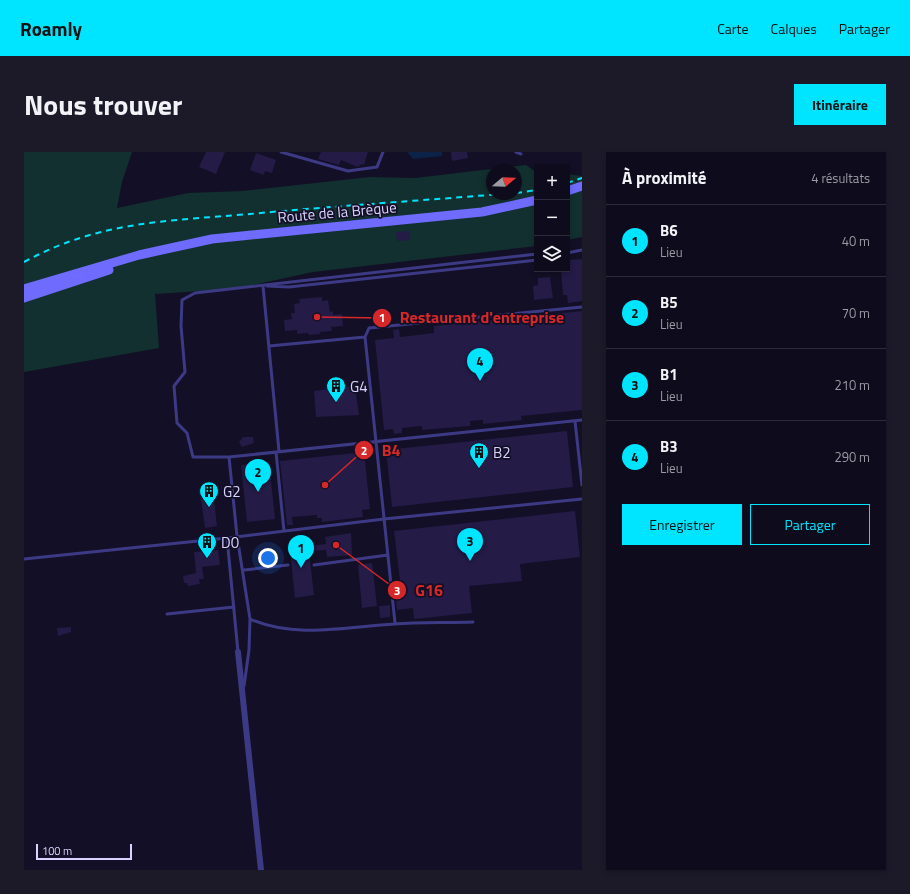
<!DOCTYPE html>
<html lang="fr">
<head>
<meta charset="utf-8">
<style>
  body { margin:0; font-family:"Titillium Web",sans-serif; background:#1c1929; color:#f1f3f6 }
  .controls { position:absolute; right:12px; top:12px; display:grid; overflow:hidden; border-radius:0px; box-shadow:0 2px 6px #0003 }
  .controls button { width:36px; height:36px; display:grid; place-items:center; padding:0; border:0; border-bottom:1px solid #2e2b3b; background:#0e0b1c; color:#f1f3f6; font:20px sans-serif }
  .compass { position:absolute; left:462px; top:12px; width:36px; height:36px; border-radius:50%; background:#0e0b1c; box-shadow:0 2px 6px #0003; rotate:71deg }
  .scale { position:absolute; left:12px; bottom:10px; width:96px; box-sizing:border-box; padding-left:4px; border:2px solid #d9d4ff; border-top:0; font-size:11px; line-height:14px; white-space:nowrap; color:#d9d4ff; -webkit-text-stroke:3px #130f26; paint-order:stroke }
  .you { position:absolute; left:244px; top:406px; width:14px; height:14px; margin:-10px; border:3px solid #fff; border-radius:50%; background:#1a73e8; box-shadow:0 0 0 6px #1a73e833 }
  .badge { display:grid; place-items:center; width:26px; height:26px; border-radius:50%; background:#00e5ff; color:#111; font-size:13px; font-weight:700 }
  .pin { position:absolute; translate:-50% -33px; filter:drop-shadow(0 1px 2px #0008) }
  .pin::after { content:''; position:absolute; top:21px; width:14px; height:12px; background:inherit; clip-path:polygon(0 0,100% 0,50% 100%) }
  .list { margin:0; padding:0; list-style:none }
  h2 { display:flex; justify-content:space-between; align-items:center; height:52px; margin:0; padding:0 16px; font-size:17px }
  h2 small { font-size:13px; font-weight:400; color:#9b9ba3 }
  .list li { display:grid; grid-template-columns:26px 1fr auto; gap:12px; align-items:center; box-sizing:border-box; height:72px; padding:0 16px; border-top:1px solid #2e2b3b }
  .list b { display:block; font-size:15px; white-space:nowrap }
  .list p { margin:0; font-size:13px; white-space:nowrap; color:#9b9ba3 }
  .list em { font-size:13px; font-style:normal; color:#9b9ba3 }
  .actions { display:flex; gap:8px; padding:12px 16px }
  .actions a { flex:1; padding:9px 0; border:1px solid #00e5ff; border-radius:0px; text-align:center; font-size:14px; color:#00e5ff }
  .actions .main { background:#00e5ff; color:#111 }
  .icon { flex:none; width:22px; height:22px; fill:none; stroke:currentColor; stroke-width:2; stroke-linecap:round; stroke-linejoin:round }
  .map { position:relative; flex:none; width:558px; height:718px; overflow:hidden; border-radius:0px }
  header { display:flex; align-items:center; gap:24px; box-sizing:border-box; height:56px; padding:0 20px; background:#00e5ff; color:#111 }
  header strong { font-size:19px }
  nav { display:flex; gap:22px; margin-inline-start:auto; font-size:14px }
  .intro { display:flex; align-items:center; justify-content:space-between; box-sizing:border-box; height:96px; padding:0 24px }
  h1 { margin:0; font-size:28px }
  .button { padding:10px 18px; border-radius:0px; background:#00e5ff; color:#111; font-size:14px; font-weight:700 }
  main { display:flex; gap:24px; padding:0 24px }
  aside { flex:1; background:#0e0b1c; border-radius:0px; box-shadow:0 2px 6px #0003 }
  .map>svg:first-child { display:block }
  .green { fill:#12302f; fill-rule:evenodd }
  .water { fill:#0c2248 }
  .building { fill:#241b47 }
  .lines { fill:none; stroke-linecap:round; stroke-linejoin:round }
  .lane { stroke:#3d3a85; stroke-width:3 }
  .street { stroke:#3d3a85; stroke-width:6 }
  .secondary { stroke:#6f6bff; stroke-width:9 }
  .rail { stroke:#00e5ff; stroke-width:2; stroke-dasharray:6 5; stroke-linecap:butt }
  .labels { text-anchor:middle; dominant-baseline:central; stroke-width:3.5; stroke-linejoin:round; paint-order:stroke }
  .street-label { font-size:15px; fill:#d9d4ff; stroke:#130f26 }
  .poi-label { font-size:15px; fill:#d9d4ff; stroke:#130f26; text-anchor:start }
  .leader { fill:none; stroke:#d62828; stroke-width:1.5 }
  .callout-dot { fill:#d62828; stroke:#130f26; stroke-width:1.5 }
  .mark-label { font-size:12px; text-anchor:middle; font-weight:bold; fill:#fff }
  .callout-label { font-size:16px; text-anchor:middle; font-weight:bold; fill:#d62828; stroke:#130f26; stroke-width:3.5; stroke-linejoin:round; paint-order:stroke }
</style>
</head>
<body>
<header>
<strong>Roamly</strong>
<nav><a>Carte</a><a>Calques</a><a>Partager</a></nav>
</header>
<div class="intro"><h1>Nous trouver</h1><a class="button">Itinéraire</a></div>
<main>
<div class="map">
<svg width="558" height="718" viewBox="0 0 558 718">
  <rect width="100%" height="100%" fill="#130f26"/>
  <path class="green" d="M0,0H108L98,30L93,56L164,41L218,39L346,25L391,26L502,13L513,21V94L289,120L210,137L131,142L135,196L0,220ZM468,18H492V42H468Z
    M543,22L558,24V85L543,88Z"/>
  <path class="water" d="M383,0H418V4L389,7Z"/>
  <path class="building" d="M182,0H201L192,22L175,15Z
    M297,0H344L340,13L338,12L334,15L317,8L315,13L294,7Z
    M427,0H443L444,6L428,9Z
    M232,1L252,8L248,21L241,19L240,23L226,18Z
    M386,79V88L373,89L372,80Z
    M558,107V149L544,151L543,143H539L537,117H543V108Z
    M526,125L529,146L510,148L509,134L514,133V126Z
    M298,145V149L304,148L306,160L309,159V163L318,162L319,174L307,175L308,179L296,180V182L285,183L284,181L273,182V178L261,179L260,168L268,167L267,161H271L270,152L276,151L275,147Z
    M558,159V258L497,264L498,268L459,272V268L446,269V274L398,278V274L378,276V281L370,282L369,277L360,278L351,188L370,186L369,178L375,177L376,185L410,181V174Z
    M331,234L335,263L292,265L290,239Z
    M543,279L549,335L368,355L362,298Z
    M219,285H229L230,291L218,295L215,290Z
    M340,300L346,357L338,358L339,365L298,370V366H293V363L268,365L269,373H263L256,309Z
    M245,310L251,367L223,370L217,313Z
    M189,337L193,374L181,376L176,339Z
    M551,359L556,405L496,412L498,429L445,434L448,461L390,467L389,456L373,458L370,428H376L370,379Z
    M327,381L328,403L303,405L302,398L285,399L290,443L271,446L265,389L284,387V394L302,392L301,385Z
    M194,398L196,413L178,415L180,427H175L176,432L164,434L163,431H160L159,424L172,421L170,400Z
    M348,411L353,454L338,456L334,413Z
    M366,453V465L356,466L355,454Z
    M47,475V480L34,484L33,476Z"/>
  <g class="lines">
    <path class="lane" d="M257,0L324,19L353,15L359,0
      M492,0L497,2
      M543,101L558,98
      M513,102L171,141L158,148L157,174L161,220L150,234L153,271L163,281L169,305H205L558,268
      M239,134L255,299
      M243,134L265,135L513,108
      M245,194L341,185
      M551,269L558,333
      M252,300L260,379
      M205,305L213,384L226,467L225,498L220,534
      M0,407L203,386
      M290,413L364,403
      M220,418L264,413
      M143,462L210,455
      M226,467C271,487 322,475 370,472C396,470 423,471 449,470
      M371,471L341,185L345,176L558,155
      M214,500L203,386L360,367L558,347"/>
    <path class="street" d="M214,500L237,718"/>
    <path class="secondary" d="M543,39L558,34
      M0,137L115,103L188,87L458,60L513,48
      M0,146L85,118"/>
    <path class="rail" d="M543,31L558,26
      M492,41L513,38
      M0,110C75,69 144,69 226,62C309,54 393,49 477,42"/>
  </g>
  <defs>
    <g id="building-pin" transform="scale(1)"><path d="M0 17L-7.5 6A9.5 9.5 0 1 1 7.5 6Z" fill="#00e5ff" stroke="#130f26"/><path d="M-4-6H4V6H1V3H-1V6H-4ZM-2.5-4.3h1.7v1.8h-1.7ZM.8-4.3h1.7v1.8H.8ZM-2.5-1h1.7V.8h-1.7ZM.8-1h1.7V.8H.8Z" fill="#111"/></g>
  </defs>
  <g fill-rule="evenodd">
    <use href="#building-pin" x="312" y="234"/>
    <use href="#building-pin" x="455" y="300"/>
    <use href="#building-pin" x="185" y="339"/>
    <use href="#building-pin" x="183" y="390"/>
  </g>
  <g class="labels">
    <g class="street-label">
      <text transform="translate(313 60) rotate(-5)">Route de la Brèque</text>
    </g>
    <g class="poi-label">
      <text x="326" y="234">G4</text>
      <text x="469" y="300">B2</text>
      <text x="199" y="339">G2</text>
      <text x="197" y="390">D0</text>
    </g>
  </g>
  <path class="leader" d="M293 165L358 166M301 333L340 298M312 393L373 438"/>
  <g class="callout-dot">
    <circle cx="293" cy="165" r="4"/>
    <circle cx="301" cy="333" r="4"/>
    <circle cx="312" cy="393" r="4"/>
    <circle cx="358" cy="166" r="10"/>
    <circle cx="340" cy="298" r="10"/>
    <circle cx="373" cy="438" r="10"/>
  </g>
  <g class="mark-label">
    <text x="358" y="170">1</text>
    <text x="340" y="303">2</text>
    <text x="373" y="443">3</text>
  </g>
  <g class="callout-label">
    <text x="458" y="171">Restaurant d'entreprise</text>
    <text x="367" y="304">B4</text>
    <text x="405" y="444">G16</text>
  </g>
</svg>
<div class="controls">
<button>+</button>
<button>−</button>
<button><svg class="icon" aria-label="layers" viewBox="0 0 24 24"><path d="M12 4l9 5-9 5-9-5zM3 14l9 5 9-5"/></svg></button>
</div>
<svg class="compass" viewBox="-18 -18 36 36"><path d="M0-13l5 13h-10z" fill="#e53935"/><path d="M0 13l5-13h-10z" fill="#9b9ba3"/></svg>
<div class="scale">100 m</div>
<div class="you"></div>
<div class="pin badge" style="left:277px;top:416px">1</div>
<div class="pin badge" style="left:234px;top:340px">2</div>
<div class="pin badge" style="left:446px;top:409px">3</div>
<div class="pin badge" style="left:456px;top:229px">4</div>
</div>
<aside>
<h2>À proximité<small>4 résultats</small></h2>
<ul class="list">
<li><span class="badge">1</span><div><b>B6</b><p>Lieu</p></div><em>40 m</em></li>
<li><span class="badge">2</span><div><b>B5</b><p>Lieu</p></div><em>70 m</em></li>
<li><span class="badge">3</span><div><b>B1</b><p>Lieu</p></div><em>210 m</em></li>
<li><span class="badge">4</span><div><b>B3</b><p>Lieu</p></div><em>290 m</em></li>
</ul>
<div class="actions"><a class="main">Enregistrer</a><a>Partager</a></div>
</aside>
</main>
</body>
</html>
